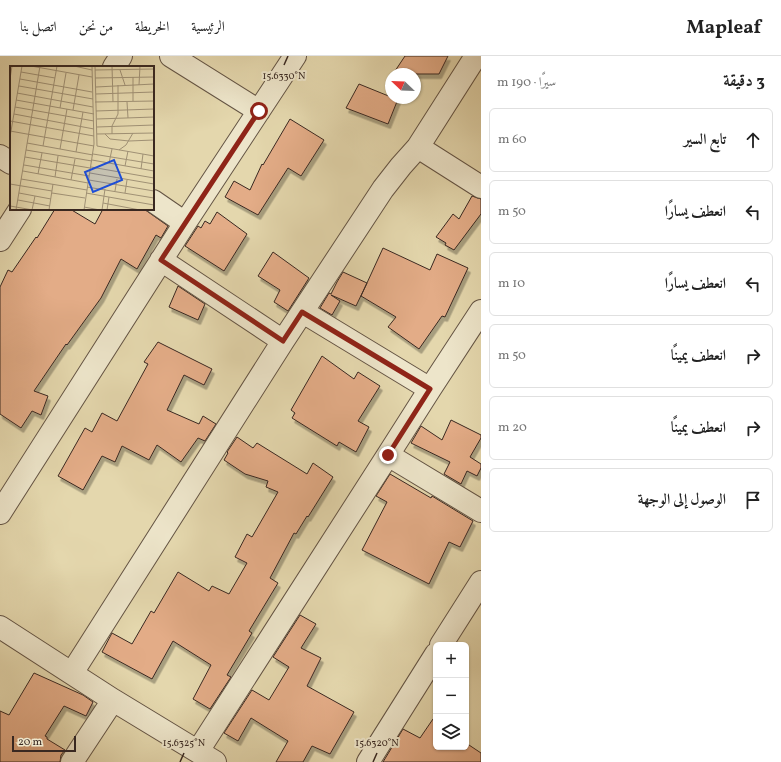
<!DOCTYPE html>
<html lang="ar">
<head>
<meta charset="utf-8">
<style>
  body { margin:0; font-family:Vollkorn,Amiri,serif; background:#f6f6f6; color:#222; direction:rtl }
  .controls { position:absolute; right:12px; bottom:12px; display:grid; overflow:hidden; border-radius:6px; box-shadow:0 1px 3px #0004 }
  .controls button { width:36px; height:36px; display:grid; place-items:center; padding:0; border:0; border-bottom:1px solid #e0e0e0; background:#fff; color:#222; font:20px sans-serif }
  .compass { position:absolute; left:385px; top:12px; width:36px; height:36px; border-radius:50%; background:#fff; box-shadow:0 1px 3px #0004; rotate:293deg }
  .scale { position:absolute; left:12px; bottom:10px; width:64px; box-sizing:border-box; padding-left:4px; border:2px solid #392821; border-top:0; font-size:11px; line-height:14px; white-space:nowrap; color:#392821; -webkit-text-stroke:3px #ede5ca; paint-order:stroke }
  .stop { position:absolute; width:12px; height:12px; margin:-9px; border:3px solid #8f2418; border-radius:50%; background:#fff }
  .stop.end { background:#8f2418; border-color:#fff; box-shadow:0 1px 4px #0008 }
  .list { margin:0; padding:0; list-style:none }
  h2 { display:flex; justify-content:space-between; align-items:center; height:52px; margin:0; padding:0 16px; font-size:17px }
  h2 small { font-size:13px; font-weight:400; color:#767676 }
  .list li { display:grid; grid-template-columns:26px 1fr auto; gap:12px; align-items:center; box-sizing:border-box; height:64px; margin:0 8px 8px; padding:0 8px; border:1px solid #e0e0e0; border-radius:6px }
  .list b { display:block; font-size:15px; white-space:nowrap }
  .list em { font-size:13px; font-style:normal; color:#767676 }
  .icon { flex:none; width:22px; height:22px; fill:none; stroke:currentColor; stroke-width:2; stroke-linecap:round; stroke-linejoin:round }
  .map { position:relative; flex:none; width:481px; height:706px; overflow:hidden; direction:ltr }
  header { display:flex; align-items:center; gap:24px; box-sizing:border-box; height:56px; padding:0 20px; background:#fff; border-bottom:1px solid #e0e0e0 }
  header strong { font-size:19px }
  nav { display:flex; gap:22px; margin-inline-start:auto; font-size:14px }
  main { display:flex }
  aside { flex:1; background:#fff }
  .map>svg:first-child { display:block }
  .building { fill:#e3ac87; stroke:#392821; filter:url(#shadow) }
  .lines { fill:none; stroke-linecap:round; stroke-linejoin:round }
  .minor-casing { stroke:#645444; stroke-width:24 }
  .minor { stroke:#ede5ca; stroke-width:22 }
  .route { stroke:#8f2418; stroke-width:5 }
  .ticks { fill:none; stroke:#392821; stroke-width:1.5 }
  .inset-road { fill:none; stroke:#a09175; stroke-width:1 }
  .view { fill:#1d4ed8; fill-opacity:0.15; stroke:#1d4ed8; stroke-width:2 }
  .inset-edge { fill:none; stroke:#392821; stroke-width:2 }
  .ticks-label { font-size:10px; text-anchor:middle; fill:#392821; stroke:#ede5ca; stroke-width:4; stroke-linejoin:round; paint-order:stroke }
</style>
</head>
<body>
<header>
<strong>Mapleaf</strong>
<nav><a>الرئيسية</a><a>الخريطة</a><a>من نحن</a><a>اتصل بنا</a></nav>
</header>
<main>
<aside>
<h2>3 دقيقة<small>سيرًا · 190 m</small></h2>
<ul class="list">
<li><svg class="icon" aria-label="ahead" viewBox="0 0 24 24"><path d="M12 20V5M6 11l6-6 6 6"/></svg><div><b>تابع السير</b></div><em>60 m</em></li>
<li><svg class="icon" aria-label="left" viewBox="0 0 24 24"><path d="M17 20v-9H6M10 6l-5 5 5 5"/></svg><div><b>انعطف يسارًا</b></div><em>50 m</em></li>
<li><svg class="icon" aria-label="left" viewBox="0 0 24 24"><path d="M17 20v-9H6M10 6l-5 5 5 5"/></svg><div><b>انعطف يسارًا</b></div><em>10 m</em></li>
<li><svg class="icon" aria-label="right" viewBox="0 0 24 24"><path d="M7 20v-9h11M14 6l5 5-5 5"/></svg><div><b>انعطف يمينًا</b></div><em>50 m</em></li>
<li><svg class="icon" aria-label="right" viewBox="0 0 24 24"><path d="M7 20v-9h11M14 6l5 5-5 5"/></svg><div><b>انعطف يمينًا</b></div><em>20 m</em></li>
<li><svg class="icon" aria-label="arrive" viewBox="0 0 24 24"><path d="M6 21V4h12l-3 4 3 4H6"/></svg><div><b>الوصول إلى الوجهة</b></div></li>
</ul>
</aside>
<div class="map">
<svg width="481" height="706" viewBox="0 0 481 706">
  <defs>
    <filter id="shadow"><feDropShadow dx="2.5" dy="4.5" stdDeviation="0" flood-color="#0004"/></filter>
  </defs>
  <rect width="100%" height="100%" fill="#e4d7ad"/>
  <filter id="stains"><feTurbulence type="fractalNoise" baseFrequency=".005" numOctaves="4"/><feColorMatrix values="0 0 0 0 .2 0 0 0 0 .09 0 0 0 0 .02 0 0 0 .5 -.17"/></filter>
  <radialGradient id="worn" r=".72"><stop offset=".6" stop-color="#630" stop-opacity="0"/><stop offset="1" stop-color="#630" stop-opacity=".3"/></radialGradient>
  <path class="building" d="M405,0H448L439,18H393Z
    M359,28L391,41V42L398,43L388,68L346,52Z
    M290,63L324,84L301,120L288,112L258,159L225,141L234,125L250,134L262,108L263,109Z
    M472,140L481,143V158L454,194L445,189L446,187L436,181L453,158L459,163Z
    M55,153H70L95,168L103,153H144L168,170L161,182L156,179L137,213L121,203L101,242L67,289L66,288L34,335L48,340L41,359L32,355L21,372L0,358V231L8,214L12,216L36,181L37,182Z
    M217,156L247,178L224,215L185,190L198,170L201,172L205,165L210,168Z
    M383,192L430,214L437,198L468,212L445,261L442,260L419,293L388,271L396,261L361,240Z
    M273,196L309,222L288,255L274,246L280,234L258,220Z
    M343,216L367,227L356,250L331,239L340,245L332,259L320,252L329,237L331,238L337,226Z
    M178,230L205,248L198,264L169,251Z
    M158,286L212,313L204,329L184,319L167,354L199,368L203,360L216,368L205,385L198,382L181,406L157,389L149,404L122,390L115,406L102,400L83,434L58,420L85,372L92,376L102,357L117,365L148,308L144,306Z
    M322,300L354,323L358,316L380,330L358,365L369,371L356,396L339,386L337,390L292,362L295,357L291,354Z
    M451,364L481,379V382L470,401L481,408V412L477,420L467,415L461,428L444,418L450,406L411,387L421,370L442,384Z
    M237,381L253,392L257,387L307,418L313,407L333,421L308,461L307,460L296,478L294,477L270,522L278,527L249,575L252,577L227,619L231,621L210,653L193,643L211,609L173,585L152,623L102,596L112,577L132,588L151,555L154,557L178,516L209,535L212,530L229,538L247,507L235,501L247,478L252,481L278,436L266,431L268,425L245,418L224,404L228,397L227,396Z
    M390,418L431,442L432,440L473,465L460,491L449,486L429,528L362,494L387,446L376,440Z
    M300,559L316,568L301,592L321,602L307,630L354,656L330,698L312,690L303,706H276L288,685L251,662L238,685L224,677L252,634L269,644L289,611L273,601Z
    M34,617L83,639L93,646L86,660L64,650L45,680L47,681V683L65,694L61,699L60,706H0V655L9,659Z
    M433,663L436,665V691H466V687L481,697V706H383L403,673L420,682Z"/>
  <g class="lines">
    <g class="minor-casing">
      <path id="minor" d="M171,0L259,55
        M114,11L121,0
        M418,91L481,131
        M0,100L11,107
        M153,145L185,167
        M0,184L20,153
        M161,204L283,285
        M303,256L430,333
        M388,399L481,455
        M0,457L185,167L295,0
        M0,571L113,644L215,706
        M441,589L481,526
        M72,617L283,285L383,133L401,110L418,91L476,0
        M198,695L388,399L430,333L481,255
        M72,706L113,644
        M368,706L436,598"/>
    </g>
    <use href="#minor" class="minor"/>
  </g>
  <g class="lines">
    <path class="route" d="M259,55L161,204L283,285L302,256L430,333L388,399"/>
  </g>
  <path class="ticks" d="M284,9L288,0M180,706L184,697M373,706L377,697"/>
  <g transform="translate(10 10)">
    <rect width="144" height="144" fill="#e4d7ad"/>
    <path class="inset-road" d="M21,0L82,11M64,0L82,4M85,0L87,80L144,90M102,0L103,36M85,4L144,3M110,4L115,19M11,6L45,12M85,12L144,11M0,13L2,0M10,13L82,26M129,19L130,0M9,20L83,33M86,21L144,18M7,27L83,41M86,28L144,26M6,34L84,48M123,35V11M85,36L144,35M117,36L118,52M5,41L84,55M50,42L56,7M63,44L69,9M86,45L144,43M4,48L84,63M87,53L144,51M0,55L84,70M87,61L144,59M0,65L84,80M87,68L144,67M95,68L100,73L119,75L144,74M102,68V60L108,48V19M0,71L12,0M17,77L83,89M33,80L47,0M50,83L57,43M16,84L82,95M109,84L116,79L123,67M66,86L73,46M83,88L144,98M15,91L80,102M82,94L144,105M99,97L102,83M14,99L79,110M115,100L118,85M81,101L144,112M131,103L133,88M13,105L78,117M80,107L144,118M28,108L32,87M45,111L48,90M11,113L77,124M61,114L65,93M79,114L144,125M0,118L42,125M77,121L144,132M105,125L107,113M9,127L41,133M42,127L75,132M76,127L144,139M115,127L117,114M8,134L40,140M93,137L130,144M0,140L23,144M74,141L90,144M6,144L30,0M22,144L25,130M39,144L43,118M74,144L84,78L82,0M92,144L95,123M97,144L99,131"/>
    <path class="view" d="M104,94L112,114L83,126L75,106Z"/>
    <rect width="144" height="144" class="inset-edge"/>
  </g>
  <g class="ticks-label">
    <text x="284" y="23">15.6330°N</text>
    <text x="184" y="690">15.6325°N</text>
    <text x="377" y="690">15.6320°N</text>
  </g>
  <rect width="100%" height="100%" filter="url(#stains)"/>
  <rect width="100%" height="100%" fill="url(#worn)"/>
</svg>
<div class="controls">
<button>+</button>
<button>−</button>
<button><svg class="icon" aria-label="layers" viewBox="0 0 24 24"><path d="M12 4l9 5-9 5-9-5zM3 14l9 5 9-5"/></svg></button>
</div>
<svg class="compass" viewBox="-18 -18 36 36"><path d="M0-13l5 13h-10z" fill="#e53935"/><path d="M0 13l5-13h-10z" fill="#767676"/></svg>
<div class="scale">20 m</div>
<div class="stop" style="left:259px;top:55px"></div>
<div class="stop end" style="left:388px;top:399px"></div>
</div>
</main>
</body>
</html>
